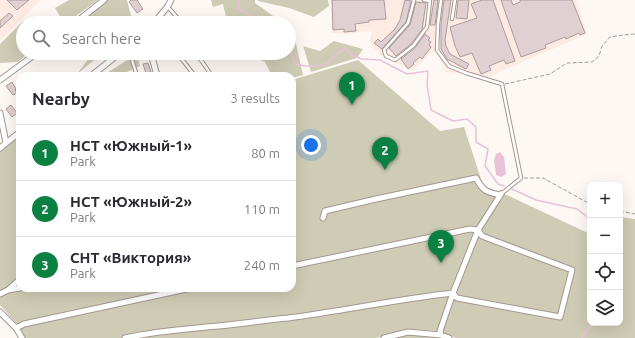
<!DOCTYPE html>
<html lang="en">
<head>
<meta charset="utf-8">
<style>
  body { margin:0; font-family:Ubuntu,sans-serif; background:#f7f7f7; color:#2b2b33 }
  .controls { position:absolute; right:12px; bottom:12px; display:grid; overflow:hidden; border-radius:8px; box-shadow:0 4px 16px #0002 }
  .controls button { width:36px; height:36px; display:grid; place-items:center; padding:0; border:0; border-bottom:1px solid #e1e1e2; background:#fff; color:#2b2b33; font:20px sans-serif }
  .you { position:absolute; left:311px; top:145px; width:14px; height:14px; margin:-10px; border:3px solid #fff; border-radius:50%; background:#1a73e8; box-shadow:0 0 0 6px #1a73e833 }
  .badge { display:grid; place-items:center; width:26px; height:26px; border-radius:50%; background:#0b8043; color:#fff; font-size:13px; font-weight:700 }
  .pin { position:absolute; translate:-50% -33px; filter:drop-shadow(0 1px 2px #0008) }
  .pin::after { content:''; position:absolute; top:21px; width:14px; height:12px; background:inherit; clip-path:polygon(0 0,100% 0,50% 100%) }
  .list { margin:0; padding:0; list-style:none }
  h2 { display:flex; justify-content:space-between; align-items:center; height:52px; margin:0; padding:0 16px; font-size:17px }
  h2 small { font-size:13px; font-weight:400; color:#7c7c81 }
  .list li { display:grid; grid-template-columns:26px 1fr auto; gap:12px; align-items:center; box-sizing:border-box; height:56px; padding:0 16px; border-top:1px solid #e1e1e2 }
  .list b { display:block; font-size:15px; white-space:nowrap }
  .list p { margin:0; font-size:13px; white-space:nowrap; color:#7c7c81 }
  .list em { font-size:13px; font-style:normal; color:#7c7c81 }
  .icon { flex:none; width:22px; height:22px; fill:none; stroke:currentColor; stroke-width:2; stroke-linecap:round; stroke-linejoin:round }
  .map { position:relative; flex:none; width:635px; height:338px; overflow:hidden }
  .search { position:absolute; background:#fff; box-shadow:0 4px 16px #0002; left:16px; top:16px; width:280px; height:44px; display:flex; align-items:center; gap:10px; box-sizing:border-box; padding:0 14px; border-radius:22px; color:#7c7c81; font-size:15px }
  .panel { position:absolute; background:#fff; box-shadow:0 4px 16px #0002; left:16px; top:72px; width:280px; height:220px; border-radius:12px }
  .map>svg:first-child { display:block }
  .built { fill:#fdebe3 }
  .green { fill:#ceccb4 }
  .water { fill:#e9c1d8 }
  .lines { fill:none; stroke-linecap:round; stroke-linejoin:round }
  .stream { stroke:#e9c1d8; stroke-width:1.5 }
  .building { fill:#e0d0d1; stroke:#ab9c9d }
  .service-casing { stroke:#a49792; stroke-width:4.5 }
  .minor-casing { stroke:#a49792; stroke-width:7 }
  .path { stroke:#a19c99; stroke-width:1; stroke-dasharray:4 2; stroke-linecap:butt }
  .service { stroke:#fff; stroke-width:2.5 }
  .minor { stroke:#fff; stroke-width:5 }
</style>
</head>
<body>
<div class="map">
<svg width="635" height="338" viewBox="0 0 635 338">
  <rect width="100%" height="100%" fill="#fef8f5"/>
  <path class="built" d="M0,0H41L0,41Z
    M331,0H576L587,34L483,79L470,75L447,72L434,50L412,71L380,55L373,47L370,40L372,30L347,34L332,33Z"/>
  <path class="green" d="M69,0H98L66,23H64L55,8Z
    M107,0H127L132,20L131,23H80Z
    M211,0H255V3L272,15L279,23H230L226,17L223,4L213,7Z
    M258,0H328L329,6L314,17L289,8L258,1Z
    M23,21L26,23H23V53H28L18,62L0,63V44Z
    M289,33L295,39L303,75L292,78V76H272L265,62L250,56L248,53H289Z
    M334,41L363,49L357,58L311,72L303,46L320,51Z
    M93,53H103L77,74Z
    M137,54L140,66L118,76H102Z
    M358,60L440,131L464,127L483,185L493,195L498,193L507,195L590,234V323H620V217L635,219V338H456L440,331L409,329L376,338H24L18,325L0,305V151L20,135V288H292V80Z
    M423,334L439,338H398L401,335Z"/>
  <path class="water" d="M500,152L504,157L506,174L501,177L496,175L494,160L496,154Z"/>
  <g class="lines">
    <path class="stream" d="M239,0L238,9L268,23
      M289,44L295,64C307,67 321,69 331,60C338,53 337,52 346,48L351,55L362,59L380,60L407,74L428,71L427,84L431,110L453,121L467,119L476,127V142L488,149L485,166L498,184L504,186
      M512,189L536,200L577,209L590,219
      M582,338L592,323"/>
  </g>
  <path class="building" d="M7,0H29L17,10Z
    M131,0H137L143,9L137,13L129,2Z
    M332,0H384L386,19L369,20V22L355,24L356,31L344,32V29L333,30Z
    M405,0L411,1L406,22L382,49L374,43L378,39L381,42L395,29L400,20Z
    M434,0H438L435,25H430Z
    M444,0H451L445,40L446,46L450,54L469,64L466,69L447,59L441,49V24Z
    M458,0H469L467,19L456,18Z
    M482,0H493L515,61L506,64L504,60L489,66L491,70L481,74L472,53L460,57L455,46L450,27L477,18L471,4Z
    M501,0H511L513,5L520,2V0H572L585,33L580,35L579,33L566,39L565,37L545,45L546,48L521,57Z
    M416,2L426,3L422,30L411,44L396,56L389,48L410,25Z
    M9,13L13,16L0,28V21Z
    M425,34L430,38L428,40L431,42L429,45L431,47L422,59L420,57L413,63L414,64L408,69L401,59L415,48Z
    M148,63L151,72L146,73L143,64Z
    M12,82L16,89L15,90L17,93L13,95L6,86Z
    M11,105L17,113L12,117L6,109Z"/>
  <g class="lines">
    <g class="service-casing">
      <path id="service" d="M414,0L408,23L384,50L386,56L395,60L413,46L427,27L430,1L424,0
        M441,0L438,24L437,50L449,66L466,73L502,84L521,178L501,194
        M168,7L182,23
        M452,19L455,0
        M205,23L219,18
        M130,53L137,76
        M177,53L195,76
        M196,53L212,76
        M152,58L169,53"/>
    </g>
    <g class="minor-casing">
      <path id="minor" d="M75,23L104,0
        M154,23L168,6L171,0
        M151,53L157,76
        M91,76L120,53
        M0,80L37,53
        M0,113L6,143
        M0,148L20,132
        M323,218L325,211L376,199L476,178C483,191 486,192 500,195
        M292,266L470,229L478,230L482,236L572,270L560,317L457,298L453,293L478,230L501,194
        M8,290L20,279
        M0,294L8,290L20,288
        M0,312L16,328L22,338
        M16,328L24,324L191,288
        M441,335L449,338
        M125,338C156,331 186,329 218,326C241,324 265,320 288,318C343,311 398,299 453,293L440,331L441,335L408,332L384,338"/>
    </g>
    <path class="path" d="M505,84L550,74L567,63L592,62L599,56L602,46L610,37L623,35L635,34
      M524,178H543L590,204
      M620,211L635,214"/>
    <use href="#service" class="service"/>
    <use href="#minor" class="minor"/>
  </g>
</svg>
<div class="controls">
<button>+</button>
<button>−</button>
<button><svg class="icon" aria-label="locate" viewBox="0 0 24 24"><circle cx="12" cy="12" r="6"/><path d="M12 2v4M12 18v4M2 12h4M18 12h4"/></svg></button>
<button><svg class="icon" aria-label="layers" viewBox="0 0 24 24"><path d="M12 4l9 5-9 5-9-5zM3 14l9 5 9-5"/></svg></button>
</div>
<div class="you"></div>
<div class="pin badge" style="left:352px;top:105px">1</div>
<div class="pin badge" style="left:385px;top:170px">2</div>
<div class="pin badge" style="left:441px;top:263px">3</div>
<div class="search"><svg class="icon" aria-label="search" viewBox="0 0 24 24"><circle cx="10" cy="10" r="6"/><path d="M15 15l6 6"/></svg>Search here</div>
<section class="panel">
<h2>Nearby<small>3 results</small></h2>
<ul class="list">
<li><span class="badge">1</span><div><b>НСТ «Южный-1»</b><p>Park</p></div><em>80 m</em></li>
<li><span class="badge">2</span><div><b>НСТ «Южный-2»</b><p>Park</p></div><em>110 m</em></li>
<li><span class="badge">3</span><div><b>СНТ «Виктория»</b><p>Park</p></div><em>240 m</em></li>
</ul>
</section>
</div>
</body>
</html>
